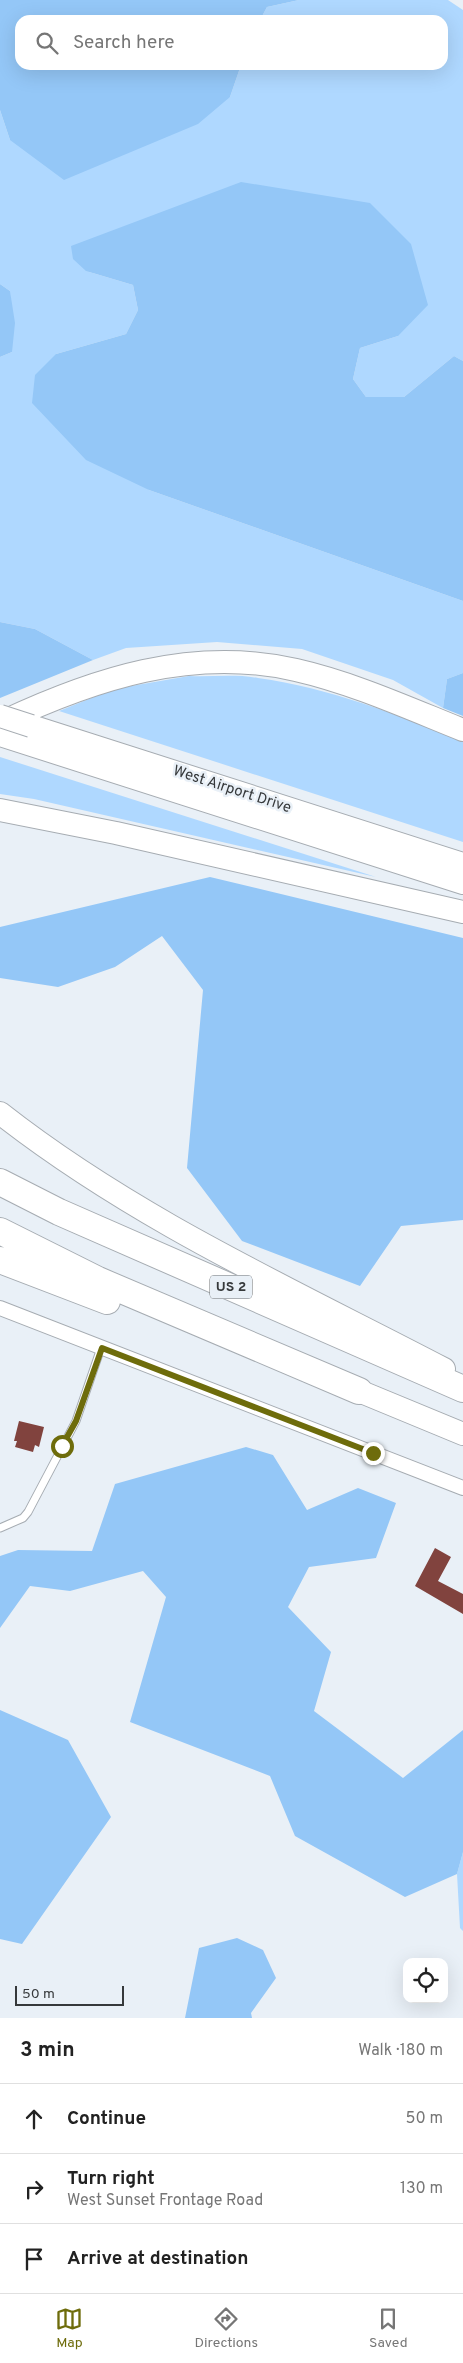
<!DOCTYPE html>
<html lang="en">
<head>
<meta charset="utf-8">
<style>
  body { margin:0; font-family:Overpass,sans-serif; background:#f2f2f2; color:#222 }
  .controls { position:absolute; right:15px; bottom:15px; display:grid; overflow:hidden; border-radius:10px; box-shadow:0 5px 20px #0002 }
  .controls button { width:45px; height:45px; display:grid; place-items:center; padding:0; border:0; border-bottom:1px solid #e0e0e0; background:#fff; color:#222; font:25px sans-serif }
  .scale { position:absolute; left:15px; bottom:12px; width:109px; box-sizing:border-box; padding-left:5px; border:2px solid #36393b; border-top:0; font-size:14px; line-height:18px; white-space:nowrap; color:#36393b; -webkit-text-stroke:4px #e9f0f7; paint-order:stroke }
  .stop { position:absolute; width:15px; height:15px; margin:-11px; border:4px solid #6e6c0b; border-radius:50%; background:#fff }
  .stop.end { background:#6e6c0b; border-color:#fff; box-shadow:0 1px 5px #0008 }
  .list { margin:0; padding:0; list-style:none }
  h2 { display:flex; justify-content:space-between; align-items:center; height:65px; margin:0; padding:0 20px; font-size:21px }
  h2 small { font-size:16px; font-weight:400; color:#767676 }
  .list li { display:grid; grid-template-columns:32px 1fr auto; gap:15px; align-items:center; box-sizing:border-box; height:70px; padding:0 20px; border-top:1px solid #e0e0e0 }
  .list b { display:block; font-size:19px; white-space:nowrap }
  .list p { margin:0; font-size:16px; white-space:nowrap; color:#767676 }
  .list em { font-size:16px; font-style:normal; color:#767676 }
  .icon { flex:none; width:28px; height:28px; fill:none; stroke:currentColor; stroke-width:2; stroke-linecap:round; stroke-linejoin:round }
  .map { position:relative; flex:none; width:463px; height:2018px; overflow:hidden }
  .search { position:absolute; background:#fff; box-shadow:0 5px 20px #0002; left:15px; right:15px; top:15px; height:55px; display:flex; align-items:center; gap:12px; box-sizing:border-box; padding:0 18px; border-radius:15px; color:#767676; font-size:19px }
  .sheet { height:275px; background:#fff }
  nav { display:flex; justify-content:space-around; align-items:center; box-sizing:border-box; height:70px; border-top:1px solid #e0e0e0; background:#fff; font-size:14px; color:#767676 }
  nav a { display:grid; justify-items:center; gap:2px }
  nav .on { color:#6e6c0b }
  .map>svg:first-child { display:block }
  .green { fill:#afd8ff }
  .forest { fill:#94c7f7 }
  .building { fill:#81433e }
  .lines { fill:none; stroke-linecap:round; stroke-linejoin:round }
  .service-casing { stroke:#a6acb2; stroke-width:9 }
  .minor-casing { stroke:#a6acb2; stroke-width:16 }
  .primary-casing { stroke:#a6acb2; stroke-width:24 }
  .motorway-casing { stroke:#a6acb2; stroke-width:28 }
  .service { stroke:#fff; stroke-width:7 }
  .minor { stroke:#fff; stroke-width:14 }
  .primary { stroke:#fff; stroke-width:22 }
  .motorway { stroke:#fff; stroke-width:26 }
  .primary-bridge-casing { stroke:#a6acb2; stroke-width:24; stroke-linecap:butt }
  .primary-bridge { stroke:#fff; stroke-width:22 }
  .route { stroke:#6e6c0b; stroke-width:6 }
  .labels { text-anchor:middle; dominant-baseline:central; stroke-width:5; stroke-linejoin:round; paint-order:stroke }
  .shield { fill:#e9f0f7; stroke:#6c7073; stroke-width:1 }
  .shield-label { font-size:14px; font-weight:bold; fill:#36393b }
  .street-label { font-size:15px; fill:#36393b; stroke:#e9f0f7 }
</style>
</head>
<body>
<div class="map">
<svg width="463" height="2018" viewBox="0 0 463 2018">
  <rect width="100%" height="100%" fill="#e9f0f7"/>
  <path class="green" d="M299,0H448L463,10V361L454,356L404,397H366L353,379L360,348L398,336L86,271L133,285L138,310L126,334L56,354L149,490L463,601V673L447,679L443,708L393,680L302,649L217,642L126,648L93,660L35,629L0,622V357L12,352L10,291L0,284V110L10,140L230,97L241,65H443V20H260L267,7Z
    M189,676C212,677 236,674 258,678C330,688 396,714 463,742V842L59,711L114,689Z
    M0,757L376,877L34,799L0,794Z
    M463,1852V1931L460,1928L457,1874Z"/>
  <path class="forest" d="M0,0H299L267,7L260,20H20V65H241L230,97L198,124L64,180L10,140L0,110Z
    M241,182L370,203L411,244L428,305L398,336L360,348L353,379L366,397H404L454,356L463,361V601L149,490L86,460L32,403L35,375L56,354L126,334L138,310L133,285L86,271L73,259L71,246Z
    M0,284L10,291L15,323L12,352L0,357Z
    M0,622L35,629L93,660L0,698Z
    M463,673V716L443,708L447,679Z
    M210,877L463,938V1220L401,1226L360,1286L242,1241L187,1168L203,990L162,936L115,967L58,987L0,978V927Z
    M246,1447L273,1455L307,1510L358,1488L396,1503L376,1558L309,1567L288,1607L331,1652L314,1711L403,1778L463,1730V1852L457,1874L405,1897L295,1836L270,1776L130,1722L166,1597L143,1571L70,1591L30,1586L0,1628V1556L18,1550L92,1551L115,1484Z
    M0,1710L68,1740L111,1817L22,1944L0,1939Z
    M237,1938L263,1950L276,1978L251,2013L252,2018H185L199,1948Z"/>
  <path class="building" d="M19,1421L44,1427L39,1447L35,1445L33,1452L15,1447L17,1441H14Z
    M435,1548L451,1557L438,1581L463,1594V1614L415,1586Z"/>
  <g class="lines">
    <g class="service-casing">
      <path id="service" d="M0,1528L23,1518L28,1512L76,1421L101,1348"/>
    </g>
    <g class="minor-casing">
      <path id="minor" d="M0,1308L463,1488"/>
    </g>
    <g class="primary-casing">
      <path id="primary" d="M0,723C93,679 192,646 296,670C353,683 408,708 463,730
        M31,726L463,864
        M0,735L463,883
        M0,810L116,833L463,912
        M0,1113C135,1219 293,1290 444,1369
        M359,1391L463,1434"/>
    </g>
    <g class="motorway-casing">
      <path id="motorway" d="M0,1182L59,1212L463,1389
        M0,1231L98,1280L359,1391
        M0,1260L107,1301"/>
    </g>
    <use href="#service" class="service"/>
    <use href="#minor" class="minor"/>
    <use href="#primary" class="primary"/>
    <use href="#motorway" class="motorway"/>
    <g class="primary-bridge-casing">
      <path id="primary-bridge" d="M0,716L31,726"/>
    </g>
    <use href="#primary-bridge" class="primary-bridge"/>
  </g>
  <g class="lines">
    <path class="route" d="M62,1446L76,1421L102,1348L373,1453"/>
  </g>
  <g class="labels">
    <rect class="shield" x="210" y="1275.5" width="42" height="23" rx="4"/>
    <g class="shield-label">
      <text x="231" y="1287">US 2</text>
    </g>
    <g class="street-label">
      <text transform="translate(232 790) rotate(18)">West Airport Drive</text>
    </g>
  </g>
</svg>
<div class="controls">
<button><svg class="icon" aria-label="locate" viewBox="0 0 24 24"><circle cx="12" cy="12" r="6"/><path d="M12 2v4M12 18v4M2 12h4M18 12h4"/></svg></button>
</div>
<div class="scale">50 m</div>
<div class="stop" style="left:62px;top:1446px"></div>
<div class="stop end" style="left:373px;top:1453px"></div>
<div class="search"><svg class="icon" aria-label="search" viewBox="0 0 24 24"><circle cx="10" cy="10" r="6"/><path d="M15 15l6 6"/></svg>Search here</div>
</div>
<section class="sheet">
<h2>3 min<small>Walk · 180 m</small></h2>
<ul class="list">
<li><svg class="icon" aria-label="ahead" viewBox="0 0 24 24"><path d="M12 20V5M6 11l6-6 6 6"/></svg><div><b>Continue</b></div><em>50 m</em></li>
<li><svg class="icon" aria-label="right" viewBox="0 0 24 24"><path d="M7 20v-9h11M14 6l5 5-5 5"/></svg><div><b>Turn right</b><p>West Sunset Frontage Road</p></div><em>130 m</em></li>
<li><svg class="icon" aria-label="arrive" viewBox="0 0 24 24"><path d="M6 21V4h12l-3 4 3 4H6"/></svg><div><b>Arrive at destination</b></div></li>
</ul>
</section>
<nav>
<a class="on"><svg class="icon" aria-label="map" viewBox="0 0 24 24"><path d="M3 6l6-2 6 2 6-2v14l-6 2-6-2-6 2zM9 4v14M15 6v14"/></svg>Map</a>
<a><svg class="icon" aria-label="directions" viewBox="0 0 24 24"><path d="M12 3l9 9-9 9-9-9zM9 14v-3h6M13 9l2 2-2 2"/></svg>Directions</a>
<a><svg class="icon" aria-label="saved" viewBox="0 0 24 24"><path d="M7 4h10v16l-5-4-5 4z"/></svg>Saved</a>
</nav>
</body>
</html>
